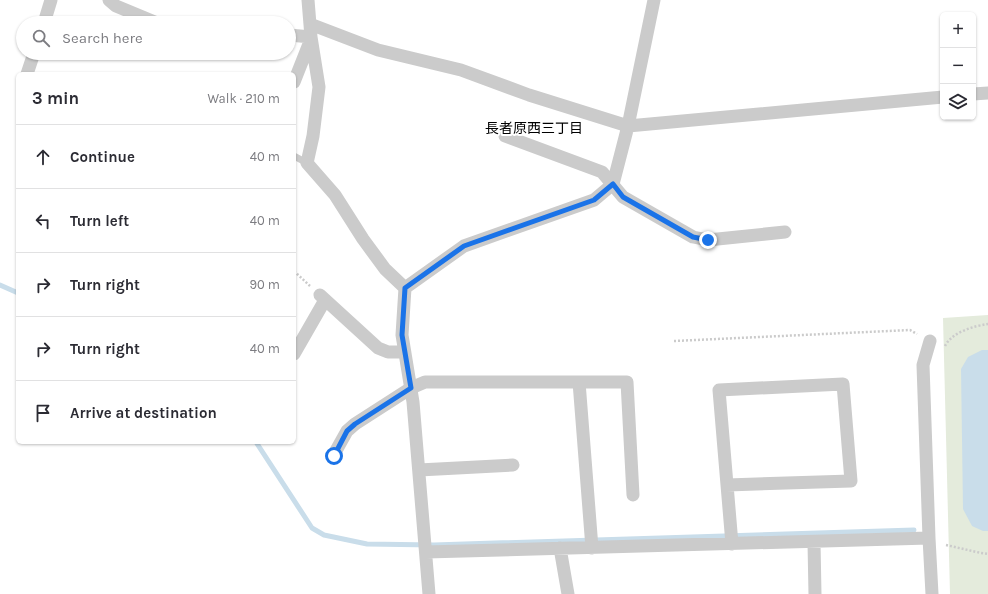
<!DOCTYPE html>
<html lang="en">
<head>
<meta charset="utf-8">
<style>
  body { margin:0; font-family:Karla,"Noto Sans JP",sans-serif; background:#f2f2f3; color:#2b2b33 }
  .controls { position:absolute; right:12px; top:12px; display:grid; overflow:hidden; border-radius:6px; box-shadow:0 1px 3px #0004 }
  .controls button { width:36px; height:36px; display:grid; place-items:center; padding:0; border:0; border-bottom:1px solid #e1e1e2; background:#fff; color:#2b2b33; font:20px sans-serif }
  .stop { position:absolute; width:12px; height:12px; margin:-9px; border:3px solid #1a73e8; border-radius:50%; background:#fff }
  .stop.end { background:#1a73e8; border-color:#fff; box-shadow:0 1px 4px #0008 }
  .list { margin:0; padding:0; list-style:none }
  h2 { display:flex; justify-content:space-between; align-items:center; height:52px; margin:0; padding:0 16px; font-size:17px }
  h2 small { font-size:13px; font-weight:400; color:#7c7c81 }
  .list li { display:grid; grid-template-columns:26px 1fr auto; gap:12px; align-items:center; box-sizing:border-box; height:64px; padding:0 16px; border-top:1px solid #e1e1e2 }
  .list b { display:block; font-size:15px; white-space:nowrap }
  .list em { font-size:13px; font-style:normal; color:#7c7c81 }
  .icon { flex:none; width:22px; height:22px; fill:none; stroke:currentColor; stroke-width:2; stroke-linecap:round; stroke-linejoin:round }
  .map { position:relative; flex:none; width:988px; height:594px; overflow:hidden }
  .search { position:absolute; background:#fff; box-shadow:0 1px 3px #0004; left:16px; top:16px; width:280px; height:44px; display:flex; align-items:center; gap:10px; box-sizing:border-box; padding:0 14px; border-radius:22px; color:#7c7c81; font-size:15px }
  .panel { position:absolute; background:#fff; box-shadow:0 1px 3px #0004; left:16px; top:72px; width:280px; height:372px; border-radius:6px }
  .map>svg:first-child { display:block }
  .green { fill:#e4ebdc }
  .water { fill:#c9ddea }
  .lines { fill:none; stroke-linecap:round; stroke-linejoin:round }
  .stream { stroke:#c9ddea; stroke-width:5 }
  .path { stroke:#cbcbcb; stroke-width:2.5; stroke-dasharray:2 2; stroke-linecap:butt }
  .lane { stroke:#cbcbcb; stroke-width:7 }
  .street { stroke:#cbcbcb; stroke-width:13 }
  .route { stroke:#1a73e8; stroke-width:5 }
  .labels { text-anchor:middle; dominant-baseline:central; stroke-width:4; stroke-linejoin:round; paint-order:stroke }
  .neighbourhood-label { font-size:14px; fill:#000; stroke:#fff }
</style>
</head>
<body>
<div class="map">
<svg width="988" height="594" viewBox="0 0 988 594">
  <rect width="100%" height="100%" fill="#fff"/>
  <path class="green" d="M988,315V594H950L943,318Z"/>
  <path class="water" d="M982,350H988V531H983L972,526L963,509L961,369L968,357Z"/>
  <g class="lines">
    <path class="stream" d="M0,285L18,293
      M256,442L312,528L324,535L367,544L434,545L914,530"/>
    <path class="path" d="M294,271L310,286
      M674,341L910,330L917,334
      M945,346C952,332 974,326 988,324
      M946,545L981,553L988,554"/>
    <path class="lane" d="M294,156L307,163"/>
    <path class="street" d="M109,0L116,6L157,23
      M308,0L311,37L319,87L313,136L307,163L335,195L363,239L385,269L405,288L402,335L413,402L429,594
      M44,23L51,0
      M310,24L378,50L461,70L529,95L628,126L943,97
      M289,35L311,37
      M27,74L34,53
      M294,82L311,39
      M973,94L988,93
      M505,136L602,172L623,197L693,237L708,240L785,232
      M405,288L464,246L594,200L613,184L628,126L654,0
      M320,295L378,348L388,352H404
      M294,354L325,300
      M579,382L592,548
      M333,456L347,431L355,424L411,388L425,382H627L633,495
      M419,470L513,465
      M727,485L851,481L843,384L719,390L732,544
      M929,538L923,365L930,341
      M814,542L815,594
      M560,548L568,594
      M426,552L929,538L932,594"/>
  </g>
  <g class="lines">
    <path class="route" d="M334,456L347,431L355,424L411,388L402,335L405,288L464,246L594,200L613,184L623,197L693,237L708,240"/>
  </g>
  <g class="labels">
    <g class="neighbourhood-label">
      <text x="534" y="128">長者原西三丁目</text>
    </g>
  </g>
</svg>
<div class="controls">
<button>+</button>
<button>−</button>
<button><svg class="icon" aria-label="layers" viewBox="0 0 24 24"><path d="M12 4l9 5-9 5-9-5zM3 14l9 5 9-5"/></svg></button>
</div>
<div class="stop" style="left:334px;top:456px"></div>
<div class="stop end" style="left:708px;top:240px"></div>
<div class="search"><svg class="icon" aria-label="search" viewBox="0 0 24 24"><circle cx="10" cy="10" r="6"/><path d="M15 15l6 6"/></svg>Search here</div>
<section class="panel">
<h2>3 min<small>Walk · 210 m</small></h2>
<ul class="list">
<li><svg class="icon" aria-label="ahead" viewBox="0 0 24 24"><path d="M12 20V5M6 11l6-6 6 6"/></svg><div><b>Continue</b></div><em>40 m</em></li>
<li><svg class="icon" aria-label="left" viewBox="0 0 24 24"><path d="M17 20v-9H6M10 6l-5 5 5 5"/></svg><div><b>Turn left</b></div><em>40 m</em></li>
<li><svg class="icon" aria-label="right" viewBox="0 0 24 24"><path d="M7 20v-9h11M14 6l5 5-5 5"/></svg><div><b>Turn right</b></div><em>90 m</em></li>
<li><svg class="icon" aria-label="right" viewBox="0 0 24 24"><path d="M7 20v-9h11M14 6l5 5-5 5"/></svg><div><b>Turn right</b></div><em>40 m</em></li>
<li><svg class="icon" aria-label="arrive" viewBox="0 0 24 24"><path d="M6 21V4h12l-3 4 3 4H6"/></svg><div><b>Arrive at destination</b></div></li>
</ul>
</section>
</div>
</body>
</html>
